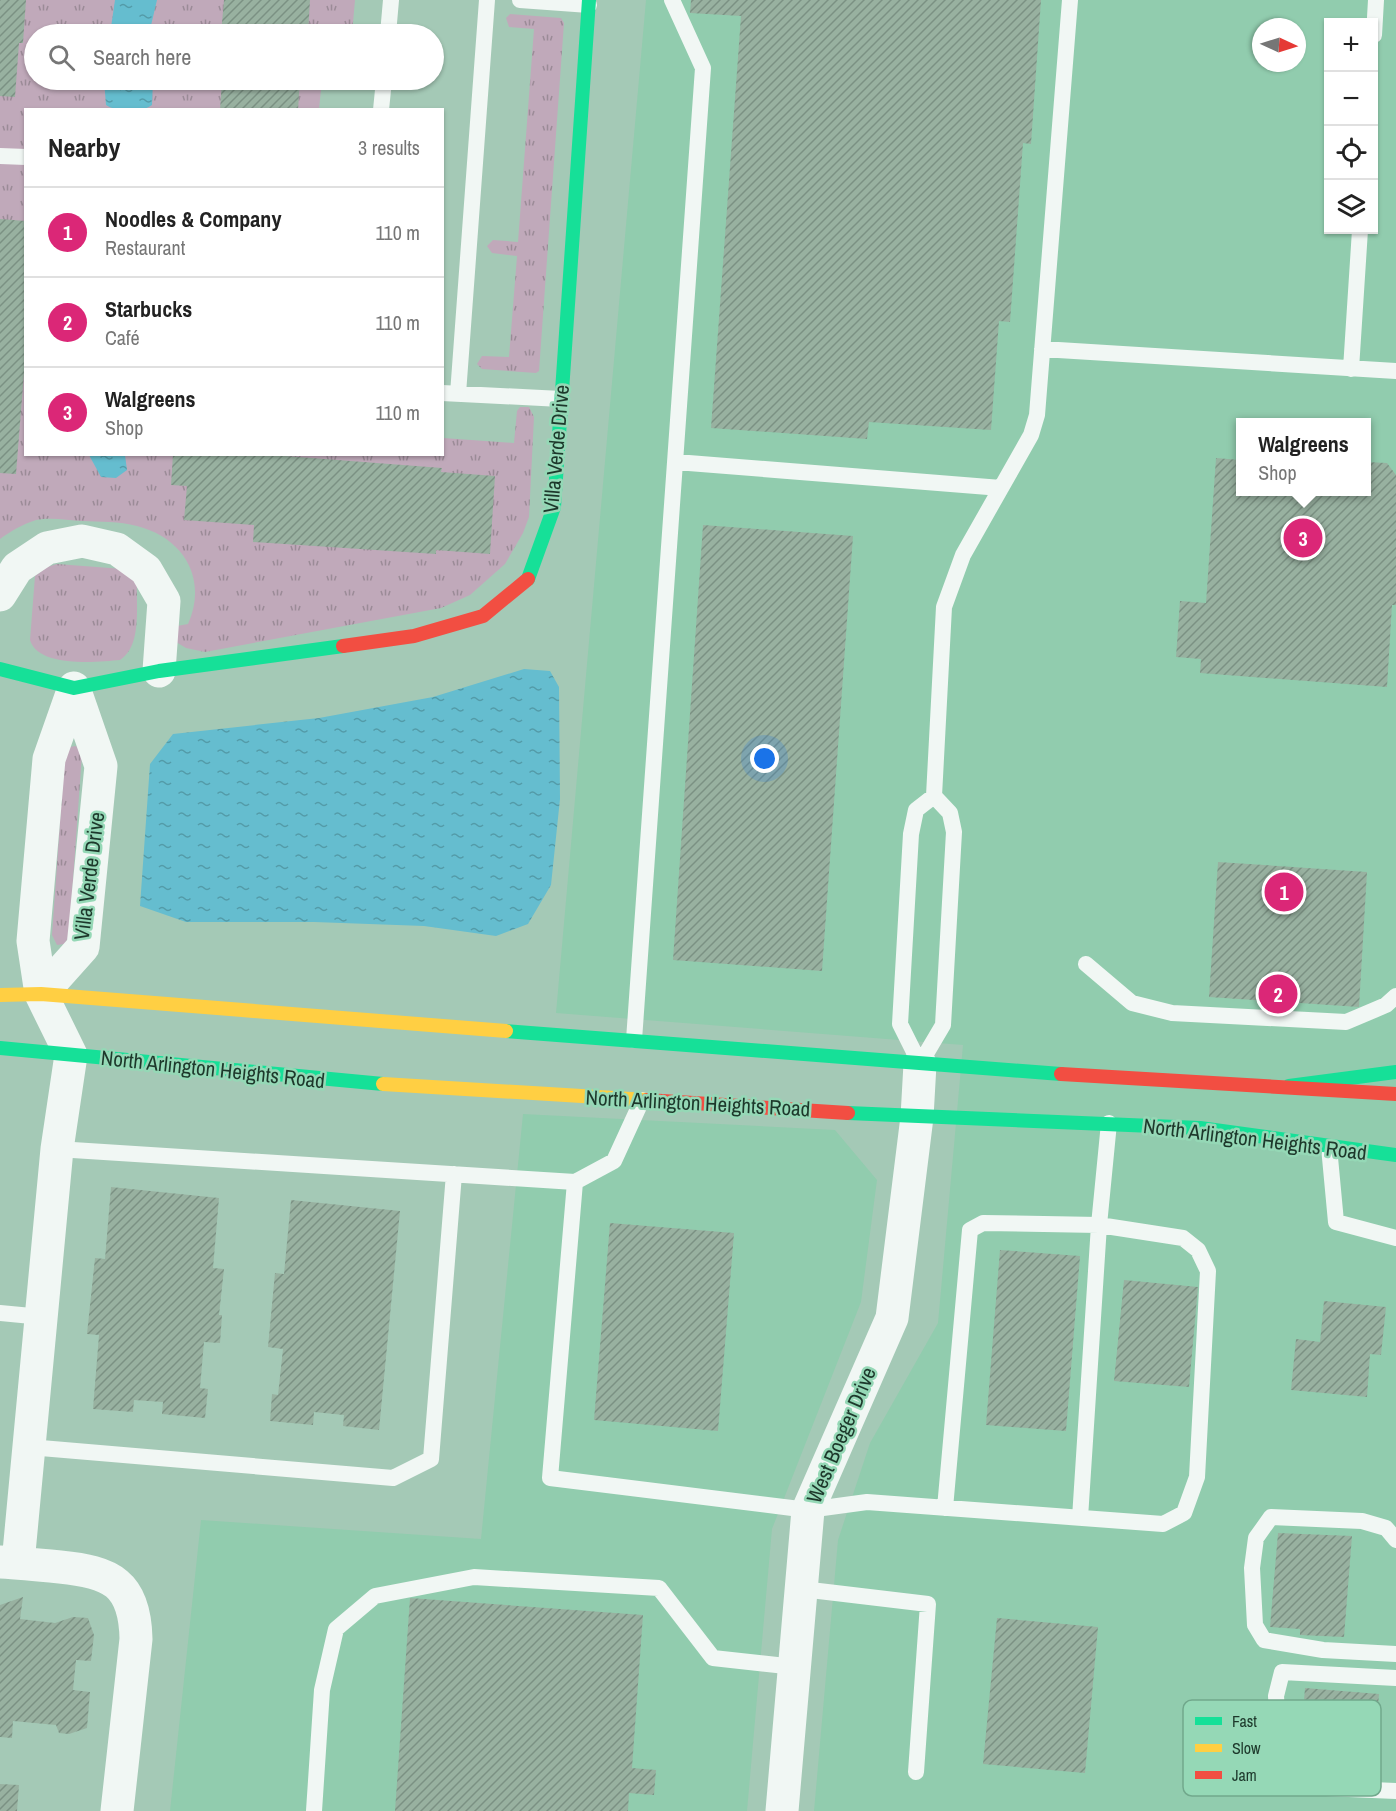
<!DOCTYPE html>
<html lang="en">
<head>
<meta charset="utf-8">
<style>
  body { margin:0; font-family:"Archivo Narrow",sans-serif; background:#f2f2f2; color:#222 }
  .controls { position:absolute; right:18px; top:18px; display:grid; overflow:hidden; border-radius:0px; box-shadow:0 2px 4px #0004 }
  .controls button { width:54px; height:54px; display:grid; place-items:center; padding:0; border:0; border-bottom:2px solid #e0e0e0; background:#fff; color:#222; font:30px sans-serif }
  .compass { position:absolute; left:1252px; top:18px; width:54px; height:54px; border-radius:50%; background:#fff; box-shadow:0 2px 4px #0004; rotate:94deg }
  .you { position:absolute; left:765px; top:759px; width:21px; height:21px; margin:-15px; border:4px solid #fff; border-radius:50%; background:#1a73e8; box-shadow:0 0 0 9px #1a73e833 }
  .badge { display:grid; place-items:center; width:39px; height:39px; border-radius:50%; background:#db2777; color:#fff; font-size:20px; font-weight:700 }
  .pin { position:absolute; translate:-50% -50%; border:3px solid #fff; box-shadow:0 2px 6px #0006 }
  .popup { position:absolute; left:1236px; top:418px; width:135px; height:78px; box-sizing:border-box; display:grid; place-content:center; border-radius:0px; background:#fff; filter:drop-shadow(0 2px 4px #0005); font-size:20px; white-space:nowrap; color:#767676 }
  .popup b { font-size:22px; color:#222 }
  .popup::after { content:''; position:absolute; left:50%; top:100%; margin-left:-12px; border:12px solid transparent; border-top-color:#fff }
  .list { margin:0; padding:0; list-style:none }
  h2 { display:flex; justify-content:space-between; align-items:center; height:78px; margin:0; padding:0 24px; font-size:26px }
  h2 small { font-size:20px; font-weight:400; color:#767676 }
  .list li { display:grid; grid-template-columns:39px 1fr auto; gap:18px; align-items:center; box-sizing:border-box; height:90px; padding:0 24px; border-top:2px solid #e0e0e0 }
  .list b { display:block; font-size:22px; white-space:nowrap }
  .list p { margin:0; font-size:20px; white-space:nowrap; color:#767676 }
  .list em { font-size:20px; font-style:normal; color:#767676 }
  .icon { flex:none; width:33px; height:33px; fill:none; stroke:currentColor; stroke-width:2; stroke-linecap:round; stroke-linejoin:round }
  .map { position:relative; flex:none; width:1396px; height:1811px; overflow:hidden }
  .search { position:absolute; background:#fff; box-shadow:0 2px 4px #0004; left:24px; top:24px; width:420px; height:66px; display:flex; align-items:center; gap:15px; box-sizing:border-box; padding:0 21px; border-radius:33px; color:#767676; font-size:22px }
  .panel { position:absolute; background:#fff; box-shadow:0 2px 4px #0004; left:24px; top:108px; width:420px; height:348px; border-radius:0px }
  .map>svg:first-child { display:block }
  .built { fill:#91ccae; fill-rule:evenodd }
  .grass { fill:url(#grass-tufts) }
  .water { fill:url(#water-ripples) }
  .building { fill:url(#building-hatch) }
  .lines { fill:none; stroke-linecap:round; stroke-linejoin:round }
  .lane { stroke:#f1f7f4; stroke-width:16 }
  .street { stroke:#f1f7f4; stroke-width:33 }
  .fast { stroke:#16e098; stroke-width:14 }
  .slow { stroke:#ffcf43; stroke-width:14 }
  .jam { stroke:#f24e42; stroke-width:14 }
  .labels { text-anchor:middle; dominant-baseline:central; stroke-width:5; stroke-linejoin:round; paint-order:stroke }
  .street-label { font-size:21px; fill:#1d382b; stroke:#95d8b6 }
  .key { fill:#95d8b6; stroke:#71a88c; stroke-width:1.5 }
  .key-label { font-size:16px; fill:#1d382b }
</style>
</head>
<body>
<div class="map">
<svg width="1396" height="1811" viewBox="0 0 1396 1811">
  <defs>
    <pattern id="grass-tufts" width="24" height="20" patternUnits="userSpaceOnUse" patternTransform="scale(1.5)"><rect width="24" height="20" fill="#c0a9ba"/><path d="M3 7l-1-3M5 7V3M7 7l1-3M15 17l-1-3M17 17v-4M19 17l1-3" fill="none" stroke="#9b8b97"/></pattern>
    <pattern id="water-ripples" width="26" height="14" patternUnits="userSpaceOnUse" patternTransform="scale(1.5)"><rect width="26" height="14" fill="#65bdcf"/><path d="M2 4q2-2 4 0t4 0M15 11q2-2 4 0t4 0" fill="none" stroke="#539ba8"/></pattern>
    <pattern id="building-hatch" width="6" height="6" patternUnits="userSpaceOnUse" patternTransform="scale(1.5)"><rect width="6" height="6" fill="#98b1a0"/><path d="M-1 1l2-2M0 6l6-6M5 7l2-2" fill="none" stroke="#7b9183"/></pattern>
  </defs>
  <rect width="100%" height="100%" fill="#a4c9b6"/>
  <path class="built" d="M646,0H1396V1811H814L838,1540L870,1443L938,1323L963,1045L556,1013ZM1328,22H1374V230H1328ZM1261,27H1297V63H1261ZM1240,422H1366V492H1240Z
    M523,1114L835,1130L877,1180L861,1302L772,1529L747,1811H170L201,1520L481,1539Z"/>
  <path class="grass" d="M0,0H355L352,34H34V80H322L319,109L26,110V454H442L443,438L514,443L517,411L520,407H529L534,417L529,517L523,533L505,564L470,595L441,608L205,652L186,648L176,642L177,626L188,624C208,579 184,538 137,526C119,521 100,522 82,521C68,520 50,517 36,520C23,524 11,531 0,539Z
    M510,14L561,18L564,23L539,371L536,373L482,369L477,364L482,356L509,357L517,256L492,253L487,246L493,240L518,242L534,29L509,27L506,18Z
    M57,564L123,569L137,584C136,607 142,646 120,660C98,662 38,668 30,640L35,576L47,567Z
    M76,746L82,754L69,937L64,944L57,945L52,935L65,751L69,747Z"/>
  <path class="water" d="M115,0H157L149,34H110Z
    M104,80H153L152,105C142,113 116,112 106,105Z
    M89,455H125L127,470L116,478L101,477Z
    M524,669L550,671L559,687L560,799L551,885L528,924L496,936L424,926L314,922H186L140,906L150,764L173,734L319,718L433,697Z"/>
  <path class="building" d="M0,0H26L23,43H19L15,97L0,96Z
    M224,0H310L308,34H221Z
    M691,0H1041L1031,144L1023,143L1010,322L999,321L991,430L869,422L867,439L711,428L741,16L690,13Z
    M222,80H300L298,110H220Z
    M0,219L26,221V348L16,474L0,473Z
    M173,454H259L442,468L441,472L495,476L490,554L436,550V554L253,542L254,525L184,520L187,486L171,485Z
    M1216,458L1240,460V492H1366V462L1387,463L1396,475V605H1392L1387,687L1200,673L1201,659L1176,657L1180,601L1206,603Z
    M703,525L853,536L822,971L673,960Z
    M1218,862L1367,872L1359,1007L1209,997Z
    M111,1187L219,1198L213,1268L224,1269L219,1315H222L220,1343L204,1342L200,1388L208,1389L205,1418L162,1414L163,1402L134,1400L133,1412L93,1409L99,1335L87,1334L95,1258L105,1259Z
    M291,1200L400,1211L379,1430L343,1426L344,1415L314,1412L313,1425L270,1421L272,1394L278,1395L283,1349L268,1347L275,1273L284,1274Z
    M610,1223L734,1233L718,1431L594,1420Z
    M1000,1250L1080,1256L1066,1431L986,1425Z
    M1124,1280L1198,1287L1189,1387L1114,1381Z
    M1324,1301L1386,1307L1381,1355L1370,1354L1367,1397L1291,1390L1296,1339L1320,1342Z
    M1278,1533L1352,1536L1344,1637L1300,1635V1629L1270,1627Z
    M23,1597L20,1619L55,1623L73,1617L88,1618L94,1635L91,1661L76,1660L73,1690L90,1692L87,1728L69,1734L59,1733L56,1725L13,1721L12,1738L0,1737V1605Z
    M410,1598L643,1615L632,1768L656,1770L654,1795L629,1793L628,1811H395Z
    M997,1618L1098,1627L1085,1773L983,1764Z
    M1305,1688L1379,1694L1372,1779L1298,1774Z
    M0,1784L19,1785L17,1811H0Z"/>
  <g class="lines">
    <path class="lane" d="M520,0L589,5
      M388,34L391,0
      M1374,35L1376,0
      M381,110L384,80
      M0,156L26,157
      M1042,349L1396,371
      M1351,369L1360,230
      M442,393L561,399
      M458,394L487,0
      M676,462L1001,488
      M1086,964L1132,1003L1172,1013L1346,1022L1386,1005L1396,996
      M634,1040L703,68L672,0
      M920,1064L943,1025L954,832L950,813L934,796L944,607L963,555L1031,435L1037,415L1070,0
      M920,1064L900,1024L911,834L916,810L934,796
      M642,1100L614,1161L575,1182L550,1478L808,1510L867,1502L1163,1524L1184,1513L1197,1477L1208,1271L1198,1250L1183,1238L1099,1225L1080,1518
      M1329,1147L1336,1222L1396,1238
      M57,1149L575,1182
      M0,1313L42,1317
      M29,1447L393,1478L431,1459L454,1174
      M945,1508L970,1230L983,1223L1099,1225L1109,1123
      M1396,1540L1386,1528L1362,1521L1271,1517L1256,1538L1252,1568L1255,1625L1264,1640L1323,1650L1396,1654
      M802,1589L928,1604L916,1772
      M1396,1678L1282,1672L1276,1696L1281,1773L1302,1787L1396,1791
      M314,1811L322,1690L336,1629L375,1596L474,1577L659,1588L713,1658L795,1667"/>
    <path class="street" d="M0,595L17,568L47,548L82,541L117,549L146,570L164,601L159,671
      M74,688L101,766L83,947L41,994L33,941L49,759Z
      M0,1562C20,1563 40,1565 60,1567C111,1572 135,1583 136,1639L117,1811
      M18,1563L57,1149L71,1055L41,994
      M782,1811L808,1510L892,1318L917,1117L920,1064"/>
    <path class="fast" d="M528,579L554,507L589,0
      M0,669L74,688L159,671L343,646
      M506,1031L1061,1074
      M0,1048L383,1084
      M1289,1086L1396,1072
      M848,1113L1200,1128L1396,1155"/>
    <path class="slow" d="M0,995L41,994L506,1031
      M383,1084L647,1100"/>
    <path class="jam" d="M343,646L414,636L483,616L528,579
      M1061,1074L1396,1094
      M647,1100L848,1113"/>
  </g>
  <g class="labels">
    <g class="street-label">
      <text transform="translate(556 449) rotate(-85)">Villa Verde Drive</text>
      <text transform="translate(89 876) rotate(-83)">Villa Verde Drive</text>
      <text transform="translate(213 1069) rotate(6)">North Arlington Heights Road</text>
      <text transform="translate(698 1103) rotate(3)">North Arlington Heights Road</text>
      <text transform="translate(1255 1139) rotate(7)">North Arlington Heights Road</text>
      <text transform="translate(841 1435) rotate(-67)">West Boeger Drive</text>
    </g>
  </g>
  <rect x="1183" y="1700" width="198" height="96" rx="9" class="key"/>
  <rect x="1195" y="1717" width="27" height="8" fill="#16e098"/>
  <rect x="1195" y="1744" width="27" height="8" fill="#ffcf43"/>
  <rect x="1195" y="1771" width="27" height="8" fill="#f24e42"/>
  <g class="key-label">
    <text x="1232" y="1727">Fast</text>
    <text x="1232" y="1754">Slow</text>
    <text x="1232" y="1781">Jam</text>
  </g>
</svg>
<div class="controls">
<button>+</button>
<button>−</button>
<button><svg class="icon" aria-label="locate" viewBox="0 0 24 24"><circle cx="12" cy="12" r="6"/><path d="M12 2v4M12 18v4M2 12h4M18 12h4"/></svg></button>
<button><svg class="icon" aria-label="layers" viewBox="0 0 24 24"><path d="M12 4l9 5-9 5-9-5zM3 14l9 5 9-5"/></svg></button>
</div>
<svg class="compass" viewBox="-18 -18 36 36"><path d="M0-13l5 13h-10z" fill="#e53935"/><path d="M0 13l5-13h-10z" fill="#767676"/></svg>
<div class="you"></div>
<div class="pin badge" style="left:1284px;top:892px">1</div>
<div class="pin badge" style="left:1278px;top:994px">2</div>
<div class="pin badge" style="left:1303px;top:538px">3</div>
<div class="popup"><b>Walgreens</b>Shop</div>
<div class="search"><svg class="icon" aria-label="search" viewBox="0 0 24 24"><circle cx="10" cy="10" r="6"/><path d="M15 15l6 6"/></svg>Search here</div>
<section class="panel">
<h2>Nearby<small>3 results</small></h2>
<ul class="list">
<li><span class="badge">1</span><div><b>Noodles &amp; Company</b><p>Restaurant</p></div><em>110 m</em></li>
<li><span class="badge">2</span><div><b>Starbucks</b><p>Café</p></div><em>110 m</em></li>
<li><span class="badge">3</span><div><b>Walgreens</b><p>Shop</p></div><em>110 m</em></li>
</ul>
</section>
</div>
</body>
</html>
